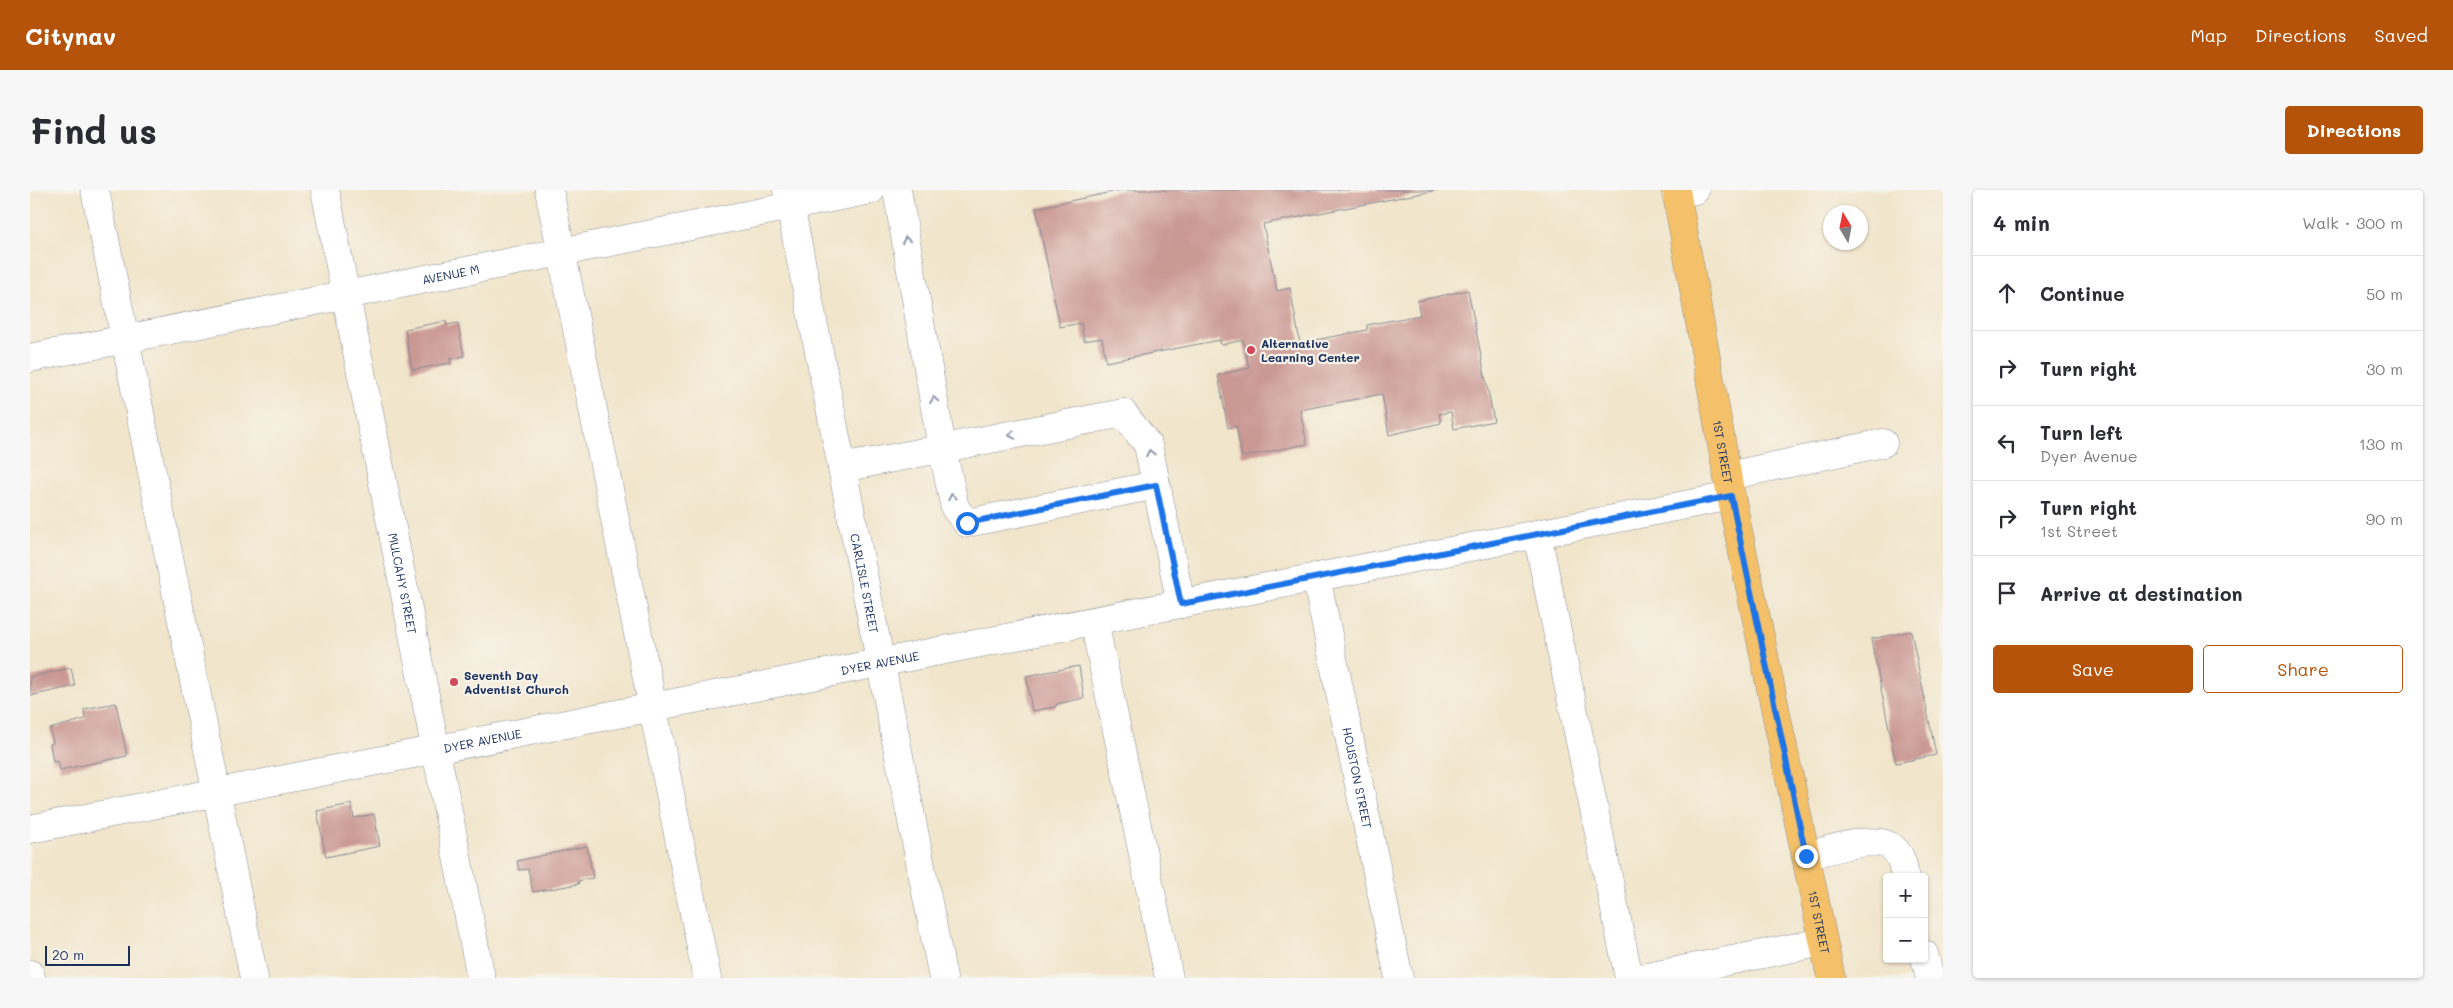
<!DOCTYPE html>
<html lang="en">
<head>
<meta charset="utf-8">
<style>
  body { margin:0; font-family:Mali,sans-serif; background:#f7f7f7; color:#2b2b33 }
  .controls { position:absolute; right:15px; bottom:15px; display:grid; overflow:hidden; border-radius:5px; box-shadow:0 1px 4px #0004 }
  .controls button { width:45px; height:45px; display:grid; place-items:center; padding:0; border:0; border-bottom:1px solid #e1e1e2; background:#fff; color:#2b2b33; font:25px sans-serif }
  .compass { position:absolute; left:1793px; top:15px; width:45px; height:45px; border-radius:50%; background:#fff; box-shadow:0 1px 4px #0004; rotate:350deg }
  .scale { position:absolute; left:15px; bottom:12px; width:85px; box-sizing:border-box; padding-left:5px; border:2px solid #1b2f5e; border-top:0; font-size:14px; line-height:18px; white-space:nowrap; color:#1b2f5e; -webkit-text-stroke:4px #f7f3e8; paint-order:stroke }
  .stop { position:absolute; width:15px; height:15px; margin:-11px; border:4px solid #1a73e8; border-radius:50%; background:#fff }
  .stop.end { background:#1a73e8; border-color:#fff; box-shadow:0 1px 5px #0008 }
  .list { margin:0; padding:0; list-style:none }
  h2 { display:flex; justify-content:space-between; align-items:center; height:65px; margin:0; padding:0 20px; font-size:21px }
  h2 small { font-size:16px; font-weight:400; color:#7c7c81 }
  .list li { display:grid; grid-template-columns:32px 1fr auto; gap:15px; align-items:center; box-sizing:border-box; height:75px; padding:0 20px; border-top:1px solid #e1e1e2 }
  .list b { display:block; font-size:19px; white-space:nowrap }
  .list p { margin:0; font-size:16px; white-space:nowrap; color:#7c7c81 }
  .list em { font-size:16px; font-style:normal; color:#7c7c81 }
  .actions { display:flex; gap:10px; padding:15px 20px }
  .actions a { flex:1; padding:11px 0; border:1px solid #b45309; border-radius:5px; text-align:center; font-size:18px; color:#b45309 }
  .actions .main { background:#b45309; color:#fff }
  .icon { flex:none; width:28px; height:28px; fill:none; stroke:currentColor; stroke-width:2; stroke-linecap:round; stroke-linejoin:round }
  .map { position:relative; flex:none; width:1913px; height:788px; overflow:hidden; border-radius:5px }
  header { display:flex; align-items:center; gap:30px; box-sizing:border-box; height:70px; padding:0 25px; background:#b45309; color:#fff }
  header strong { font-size:24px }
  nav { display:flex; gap:28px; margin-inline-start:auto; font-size:18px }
  .intro { display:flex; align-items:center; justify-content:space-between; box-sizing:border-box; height:120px; padding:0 30px }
  h1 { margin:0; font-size:35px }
  .button { padding:12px 22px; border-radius:5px; background:#b45309; color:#fff; font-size:18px; font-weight:700 }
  main { display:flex; gap:30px; padding:0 30px }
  aside { flex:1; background:#fff; border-radius:5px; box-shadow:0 1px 4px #0004 }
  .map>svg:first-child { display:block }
  .building { fill:#cb9994 }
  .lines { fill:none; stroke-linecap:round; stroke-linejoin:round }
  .minor-casing { stroke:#868a94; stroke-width:29 }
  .major-casing { stroke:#868a94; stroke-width:29 }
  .minor { stroke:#fff; stroke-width:28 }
  .major { stroke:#f4c16a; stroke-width:28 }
  .oneway { stroke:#8d97ae }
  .route { stroke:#1a73e8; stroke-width:6 }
  .poi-dot { fill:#d1495b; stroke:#f7f3e8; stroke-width:2 }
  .labels { text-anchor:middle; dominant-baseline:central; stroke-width:4.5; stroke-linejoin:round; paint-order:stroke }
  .street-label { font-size:12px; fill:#1b2f5e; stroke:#f7f3e8 }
  .poi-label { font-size:12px; font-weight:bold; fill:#1b2f5e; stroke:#f7f3e8; text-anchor:start }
</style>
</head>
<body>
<header>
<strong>Citynav</strong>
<nav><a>Map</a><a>Directions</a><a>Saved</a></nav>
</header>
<div class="intro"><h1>Find us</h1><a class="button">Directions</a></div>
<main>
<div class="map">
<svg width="1913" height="788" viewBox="0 0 1913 788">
  <rect width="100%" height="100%" fill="#f7f3e8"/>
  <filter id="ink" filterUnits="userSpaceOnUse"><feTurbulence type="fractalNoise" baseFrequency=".02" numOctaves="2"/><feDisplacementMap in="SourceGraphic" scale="10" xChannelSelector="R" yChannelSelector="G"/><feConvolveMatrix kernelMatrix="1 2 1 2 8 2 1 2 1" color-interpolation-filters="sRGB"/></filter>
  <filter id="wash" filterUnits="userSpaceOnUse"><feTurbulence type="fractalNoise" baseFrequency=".0096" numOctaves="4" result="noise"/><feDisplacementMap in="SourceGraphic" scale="20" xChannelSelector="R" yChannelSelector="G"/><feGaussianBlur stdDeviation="1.12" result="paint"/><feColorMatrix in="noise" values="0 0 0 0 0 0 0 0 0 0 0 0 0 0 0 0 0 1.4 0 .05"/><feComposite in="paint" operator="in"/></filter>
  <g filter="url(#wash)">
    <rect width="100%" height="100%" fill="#f1e5cb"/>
    <g id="blocks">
      <path class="building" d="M1092,0H1408L1233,34L1247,101L1260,98L1270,153L1337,140V135L1390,125L1387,111L1438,100L1464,231L1424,239L1421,222L1409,224L1411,233L1359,245L1352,204L1270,220L1277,254L1212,267L1206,236L1198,238L1188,185L1219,178L1213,150L1191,155L1190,150L1076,172L1072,148L1054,151L1051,133L1030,137L1006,18Z
        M416,131L417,135L428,133L434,166L420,169L421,173L382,180L375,139Z
        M1881,441L1906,565L1866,573L1841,449Z
        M1049,476L1054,508L1027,514L1025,517L1002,521L996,486Z
        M41,478L45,496L0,506V487Z
        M86,513L97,566L30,580L28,571L23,572L20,554L23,553L20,539L55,529L54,519Z
        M321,614L324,628L344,624L350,656L296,667L287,621Z
        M557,656L563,688L548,691L549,694L503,702L498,679L489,680L487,671Z"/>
    </g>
  </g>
  <g filter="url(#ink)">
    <use href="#blocks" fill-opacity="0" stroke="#868a94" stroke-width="1"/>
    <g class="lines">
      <g class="minor-casing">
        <g id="minor">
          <path d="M65,0L224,788"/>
          <path id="s1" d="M295,0L451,788"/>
          <path d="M519,0L677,788"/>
          <path id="s2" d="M757,0L913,788"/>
          <path d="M867,0L912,258L925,318L937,333L1126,295"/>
          <path d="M1646,4L1665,0"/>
          <path id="s3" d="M0,168L841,0"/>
          <path d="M812,278L1093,223L1118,255L1151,414"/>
          <path d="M1698,286L1853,253"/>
          <path d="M1507,344L1599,788"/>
          <path id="s4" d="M1286,387L1369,788"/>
          <path d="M1064,431L1139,788"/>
          <path id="s5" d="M0,639L1701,306"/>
          <path d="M1776,666C1796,661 1847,643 1863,658C1872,666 1873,676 1875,687"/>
          <path d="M1894,764L1900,788"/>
          <path d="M0,784L1,788"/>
          <path d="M1612,788L1793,752"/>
        </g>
      </g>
      <g class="major-casing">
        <g id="major">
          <path id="s6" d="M1646,0L1701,306L1801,788"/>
        </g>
      </g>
      <use href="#minor" class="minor"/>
      <use href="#major" class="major"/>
    </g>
    <defs><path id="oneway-chevron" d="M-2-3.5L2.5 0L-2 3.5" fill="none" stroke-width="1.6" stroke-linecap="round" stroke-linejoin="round" transform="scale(1.25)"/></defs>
    <g class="oneway">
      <use href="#oneway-chevron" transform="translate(876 50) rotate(-100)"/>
      <use href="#oneway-chevron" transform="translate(904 210) rotate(-100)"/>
      <use href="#oneway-chevron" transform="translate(982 245) rotate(169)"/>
      <use href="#oneway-chevron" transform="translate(1120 263) rotate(-101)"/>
      <use href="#oneway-chevron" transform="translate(922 307) rotate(-102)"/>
    </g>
  </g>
  <g class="lines" filter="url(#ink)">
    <path class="route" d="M937,333L1126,295L1151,414L1701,306L1776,666"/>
  </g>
  <g class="poi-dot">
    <circle cx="1221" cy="160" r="5"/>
    <circle cx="424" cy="492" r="5"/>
  </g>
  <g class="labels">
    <g class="street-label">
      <text stroke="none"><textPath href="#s3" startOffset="429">AVENUE M</textPath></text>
      <text stroke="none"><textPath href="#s6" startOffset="266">1ST STREET</textPath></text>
      <text stroke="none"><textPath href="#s1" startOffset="401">MULCAHY STREET</textPath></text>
      <text stroke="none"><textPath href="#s2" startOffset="401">CARLISLE STREET</textPath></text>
      <text stroke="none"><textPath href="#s5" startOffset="866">DYER AVENUE</textPath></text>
      <text stroke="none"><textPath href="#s5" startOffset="461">DYER AVENUE</textPath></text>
      <text stroke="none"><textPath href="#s4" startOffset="205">HOUSTON STREET</textPath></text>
      <text stroke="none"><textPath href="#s6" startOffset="746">1ST STREET</textPath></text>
    </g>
    <g class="poi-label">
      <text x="1231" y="153">Alternative<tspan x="1231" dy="14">Learning Center</tspan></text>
      <text x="434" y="485">Seventh Day<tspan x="434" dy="14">Adventist Church</tspan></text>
    </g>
  </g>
</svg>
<div class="controls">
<button>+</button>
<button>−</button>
</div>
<svg class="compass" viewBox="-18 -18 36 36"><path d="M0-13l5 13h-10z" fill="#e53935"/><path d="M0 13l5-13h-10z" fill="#7c7c81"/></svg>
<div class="scale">20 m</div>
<div class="stop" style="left:937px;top:333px"></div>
<div class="stop end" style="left:1776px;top:666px"></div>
</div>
<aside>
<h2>4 min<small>Walk · 300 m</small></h2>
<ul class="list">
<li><svg class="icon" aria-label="ahead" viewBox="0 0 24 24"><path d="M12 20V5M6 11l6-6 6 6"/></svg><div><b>Continue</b></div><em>50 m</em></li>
<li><svg class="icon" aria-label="right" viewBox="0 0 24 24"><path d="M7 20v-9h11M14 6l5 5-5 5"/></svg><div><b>Turn right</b></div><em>30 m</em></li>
<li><svg class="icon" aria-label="left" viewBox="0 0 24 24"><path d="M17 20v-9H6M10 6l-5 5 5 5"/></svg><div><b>Turn left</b><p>Dyer Avenue</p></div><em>130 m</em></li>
<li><svg class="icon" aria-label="right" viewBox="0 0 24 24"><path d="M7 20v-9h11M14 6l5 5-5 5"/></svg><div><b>Turn right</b><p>1st Street</p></div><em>90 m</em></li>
<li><svg class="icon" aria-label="arrive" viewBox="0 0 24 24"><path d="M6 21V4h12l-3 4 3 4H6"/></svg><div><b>Arrive at destination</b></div></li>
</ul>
<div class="actions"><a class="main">Save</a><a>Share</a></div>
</aside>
</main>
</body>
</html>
